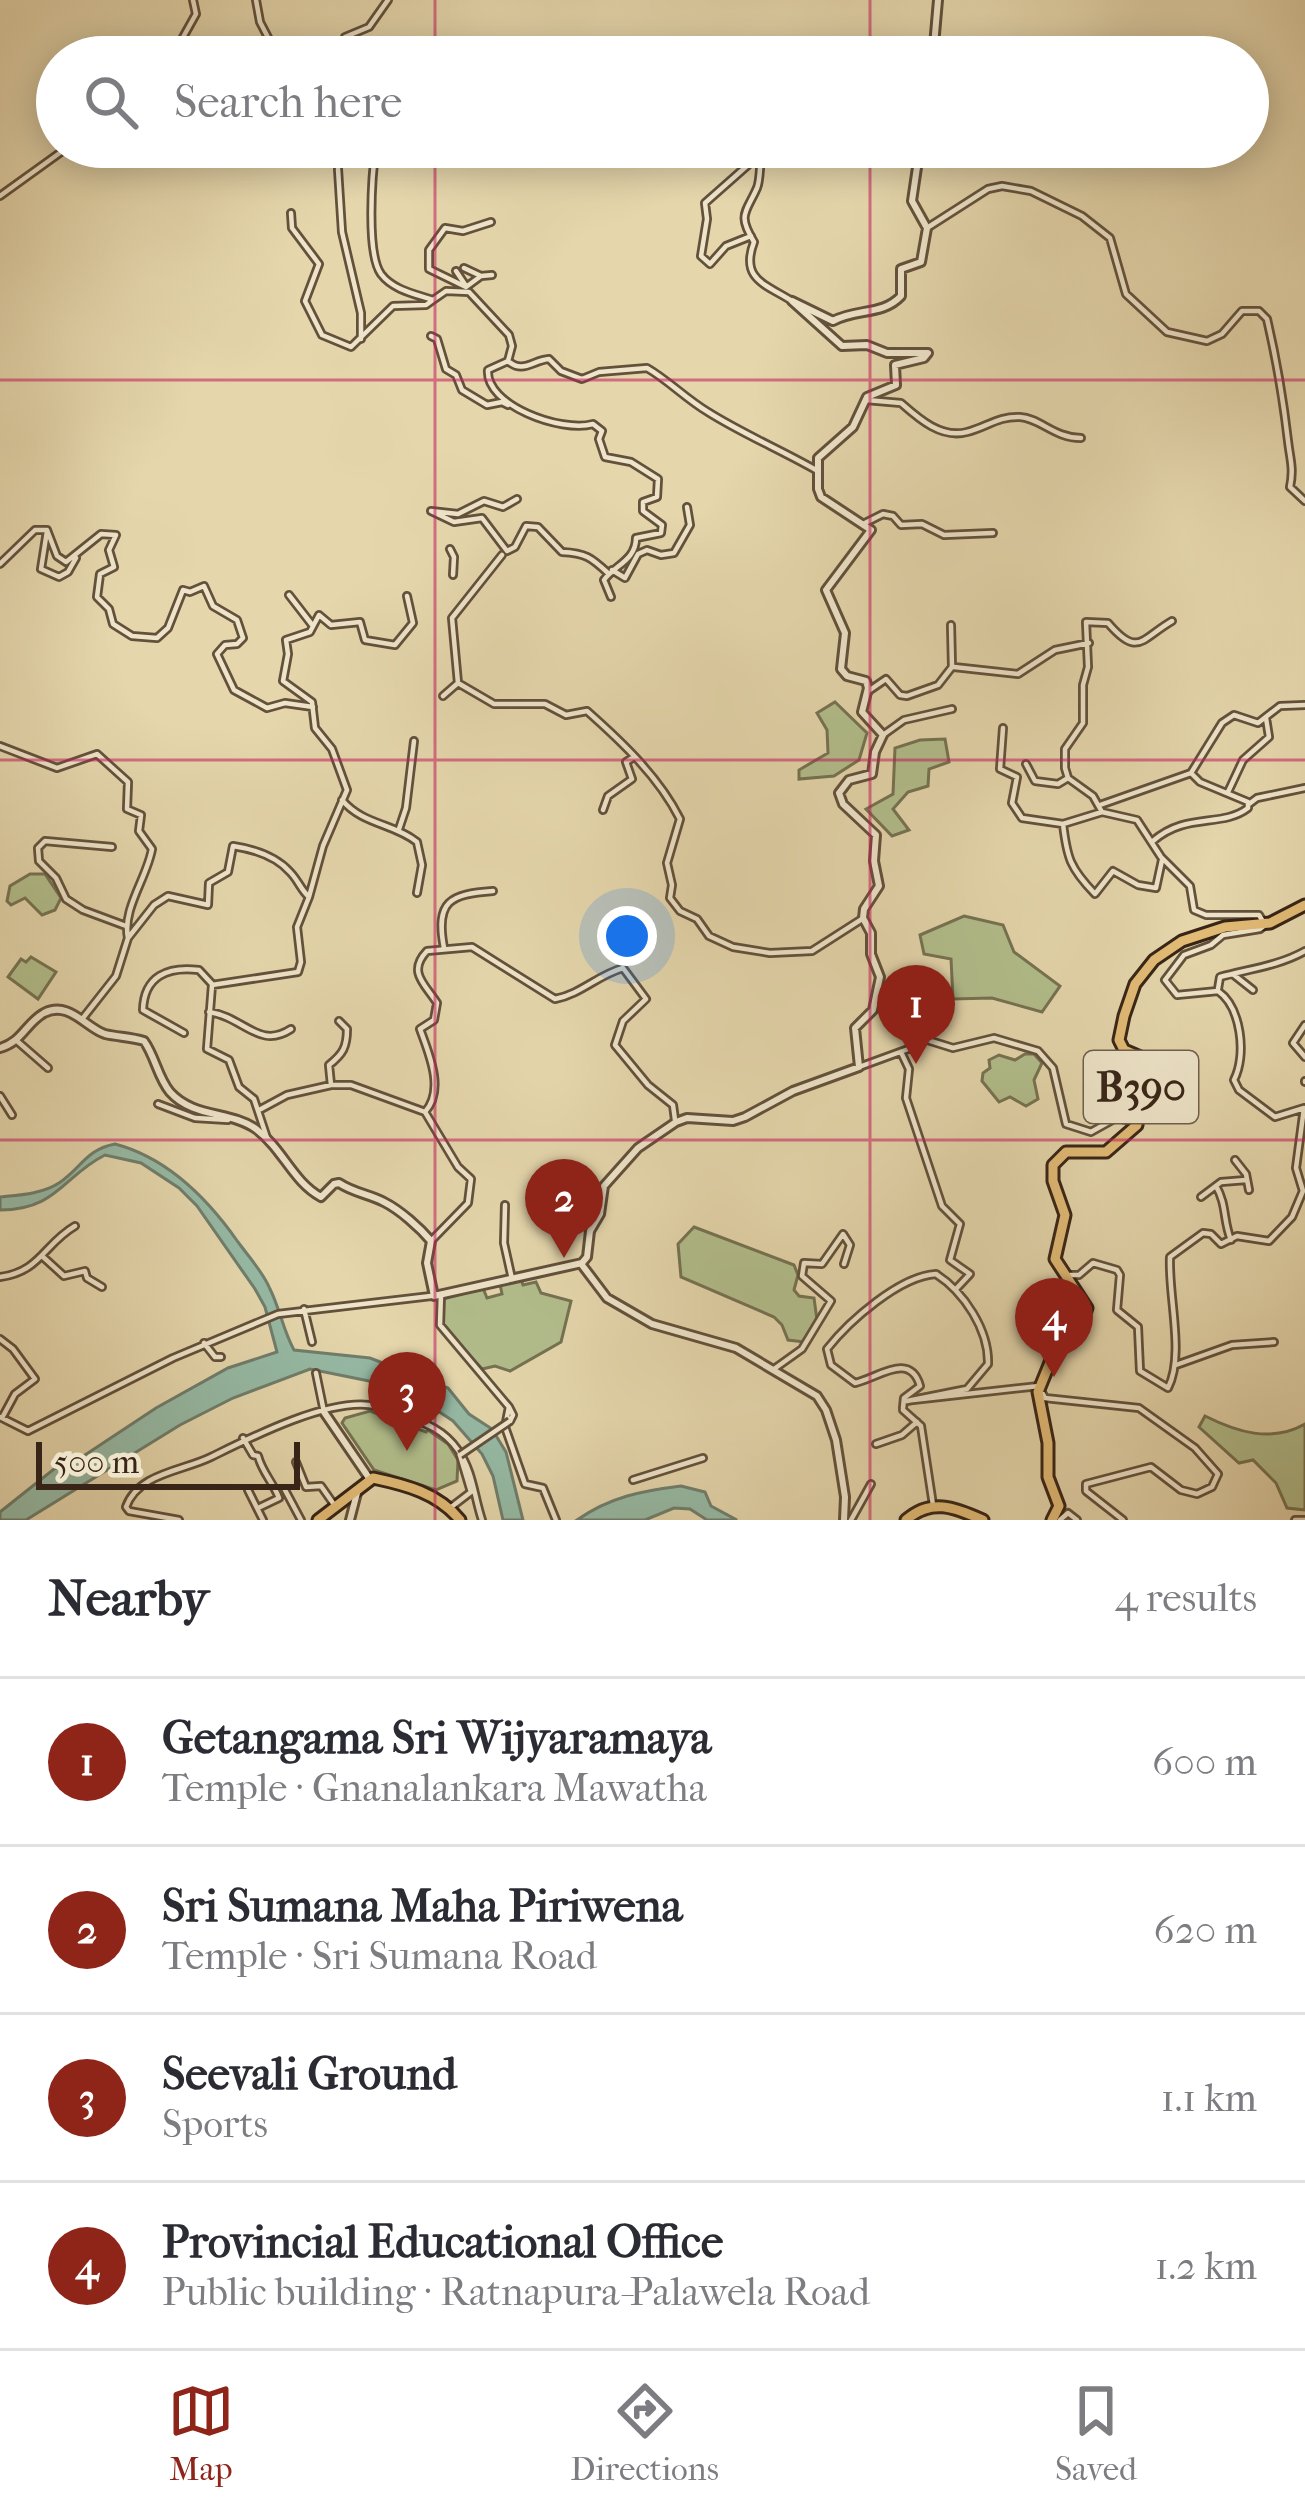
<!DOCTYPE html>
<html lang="en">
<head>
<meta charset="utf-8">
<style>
  body { margin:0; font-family:"IM FELL French Canon",serif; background:#f2f2f3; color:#2b2b33 }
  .scale { position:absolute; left:36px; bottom:30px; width:264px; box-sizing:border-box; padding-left:12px; border:6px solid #382517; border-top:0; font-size:33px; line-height:42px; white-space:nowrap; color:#382517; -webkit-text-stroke:9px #eee4c9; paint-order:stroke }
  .you { position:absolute; left:627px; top:936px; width:42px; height:42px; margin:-30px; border:9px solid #fff; border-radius:50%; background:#1a73e8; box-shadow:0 0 0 18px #1a73e833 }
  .badge { display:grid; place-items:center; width:78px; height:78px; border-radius:50%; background:#8f2418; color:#fff; font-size:39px; font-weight:700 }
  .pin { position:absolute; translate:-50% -99px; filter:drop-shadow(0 3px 6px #0008) }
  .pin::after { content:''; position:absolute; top:63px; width:42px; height:36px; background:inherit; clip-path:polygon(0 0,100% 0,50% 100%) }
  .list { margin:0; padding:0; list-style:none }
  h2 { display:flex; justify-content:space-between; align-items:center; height:156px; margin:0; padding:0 48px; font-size:51px }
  h2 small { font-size:39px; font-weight:400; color:#7c7c81 }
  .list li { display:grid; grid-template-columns:78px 1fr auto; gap:36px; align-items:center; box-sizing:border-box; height:168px; padding:0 48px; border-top:3px solid #e1e1e2 }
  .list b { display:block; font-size:45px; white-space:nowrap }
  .list p { margin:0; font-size:39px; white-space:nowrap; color:#7c7c81 }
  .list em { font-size:39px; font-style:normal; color:#7c7c81 }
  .icon { flex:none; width:66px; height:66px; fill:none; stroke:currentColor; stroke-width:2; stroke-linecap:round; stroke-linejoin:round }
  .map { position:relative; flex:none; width:1305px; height:1520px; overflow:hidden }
  .search { position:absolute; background:#fff; box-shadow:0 6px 30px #0003; left:36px; right:36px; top:36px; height:132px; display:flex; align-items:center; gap:30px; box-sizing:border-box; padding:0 42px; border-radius:66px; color:#7c7c81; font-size:45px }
  .sheet { height:828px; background:#fff }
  nav { display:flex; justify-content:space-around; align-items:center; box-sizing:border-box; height:168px; border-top:3px solid #e1e1e2; background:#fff; font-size:33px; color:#7c7c81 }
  nav a { display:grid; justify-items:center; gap:6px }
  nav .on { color:#8f2418 }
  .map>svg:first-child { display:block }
  .green { fill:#b2be8c; stroke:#757252; stroke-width:3 }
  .water { fill:#96baa5; stroke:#707e6c; stroke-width:3 }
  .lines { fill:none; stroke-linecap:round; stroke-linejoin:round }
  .minor-casing { stroke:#63513c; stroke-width:10 }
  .tertiary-casing { stroke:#63513c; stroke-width:12 }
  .primary-casing { stroke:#382517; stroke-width:15 }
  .minor { stroke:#eee4c9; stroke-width:4.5 }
  .tertiary { stroke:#eee4c9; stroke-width:6 }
  .primary { stroke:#e2bb76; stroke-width:9 }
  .minor-bridge-casing { stroke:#63513c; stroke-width:10; stroke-linecap:butt }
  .minor-bridge { stroke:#eee4c9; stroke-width:4.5 }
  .grid { fill:none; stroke:#c2185b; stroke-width:3; stroke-opacity:0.55 }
  .labels { text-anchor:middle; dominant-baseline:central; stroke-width:9; stroke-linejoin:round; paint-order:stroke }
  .shield { fill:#eee4c9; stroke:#6f5e4c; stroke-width:3 }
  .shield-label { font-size:42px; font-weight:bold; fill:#382517 }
</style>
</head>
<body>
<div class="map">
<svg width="1305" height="1520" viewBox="0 0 1305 1520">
  <rect width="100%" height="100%" fill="#e5d6ac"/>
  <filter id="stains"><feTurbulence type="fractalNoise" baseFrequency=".00167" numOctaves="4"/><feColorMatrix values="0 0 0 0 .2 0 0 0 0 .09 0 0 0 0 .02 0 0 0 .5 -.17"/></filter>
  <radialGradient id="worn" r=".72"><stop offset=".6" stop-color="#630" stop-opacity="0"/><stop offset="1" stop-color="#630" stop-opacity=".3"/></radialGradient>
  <path class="green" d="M835,702L867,733L859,760L834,776L799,779V770L828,753L827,730L817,713Z
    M945,739L949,762L929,769L928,786L908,792L893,809L909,830L892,836L866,809L893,794L895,748L920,740Z
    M30,874H45L61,898L55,910L42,915L25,898L11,905L7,901L10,886Z
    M964,916L1003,925L1014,952L1060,986L1042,1012L992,998L953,999L951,959L924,954L920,935Z
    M31,957L56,972L38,999L8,977L21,959L26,962Z
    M1025,1054H1034L1042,1063L1034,1080L1038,1099L1026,1106L1010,1097L999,1102L982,1081L983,1073L990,1068L989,1060L999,1055L1015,1060Z
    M694,1227L794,1265L798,1275L794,1290L799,1296L814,1298L817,1320L804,1342L788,1340L782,1325L774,1317L681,1277L678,1244Z
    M521,1279L523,1285L536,1282L541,1293L571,1301L561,1342L510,1371L495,1366L482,1369L442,1325L443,1299L483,1288L487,1298L502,1294L500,1284Z
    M370,1411L426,1432L428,1430L448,1444L458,1460L457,1481L436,1490L374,1470L342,1423L345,1418Z
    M1205,1416C1237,1432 1271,1443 1305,1424V1510L1287,1508L1276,1483L1253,1460L1239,1463L1199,1427Z"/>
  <path class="water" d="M115,1144C168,1158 208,1199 238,1242C249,1257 263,1272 270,1289C280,1309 283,1330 294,1350L370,1358L448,1388L469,1414L492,1429L506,1452L523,1520H503L493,1476L482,1454L453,1421L429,1405L369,1381L310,1369L233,1398L180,1425L26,1520H0V1512L54,1469L82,1457L156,1408L228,1368L277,1352L265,1307L255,1289L197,1206L179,1188L141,1163L105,1155C63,1176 57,1210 0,1210V1197C19,1195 42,1194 59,1183C81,1168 87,1149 115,1144Z
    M681,1486L705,1492L711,1506L737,1520H707L690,1509L674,1508L645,1520H577C610,1497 641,1491 681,1486Z"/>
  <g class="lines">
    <g class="minor-casing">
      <path id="minor" d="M642,49L655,57
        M172,57L196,14L193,0
        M255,57L262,47L274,49L260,22L256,0
        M345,57V37L369,27L388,0
        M376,147C372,173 366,253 381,274C393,290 415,294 433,300L446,291L469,292L509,335L512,346L508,361C523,374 533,360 549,359L561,371L582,379L599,372L647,368C668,380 686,399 708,412C743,434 781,450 816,470
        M742,147L746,153L743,167
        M751,147L748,165L705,203L707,219L701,256L710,264L726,246L751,236
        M761,147C760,158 761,178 757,188C746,213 737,214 754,242C740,279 765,284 792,301
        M663,153L678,151L682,147
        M338,169L342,232L361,313V339
        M0,196L68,147
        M291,213L292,228L319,264L305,301L322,335L351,347L393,306L426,305L433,300
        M491,222L463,231L445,228L429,250V269L466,287L481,276L492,275
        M927,228L988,189L1002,186L1031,191L1082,216L1110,238L1126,294L1167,332L1207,341L1222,334L1242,311H1259L1267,319C1277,362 1283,398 1288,441C1290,459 1294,468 1290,487L1305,501
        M464,268L481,276
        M456,271L466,286
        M431,336L437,339L446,369L456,375L462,390L487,405L502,402L508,405
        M508,361L488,370C485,405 561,433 593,424L602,431L599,439L605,457L631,462L658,479L657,497L643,502V511L662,525L661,533L636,538C636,560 615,565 604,580L611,597
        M866,400L901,403C918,418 941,439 967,432C987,427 998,416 1020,417C1040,418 1054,438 1081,438
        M517,499L503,507L484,501L458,514L431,511L454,522L482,518L507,551L515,547L526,526L538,527L562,552C585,553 591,557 609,574
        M865,523L883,514L893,516L901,525L922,524L944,535L993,533
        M47,531L41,569L59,577L68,572L76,558
        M450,549L454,557L453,575
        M0,564L35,530H47L57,556L66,562L101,534L116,535L109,550L114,567L100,574L97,597L109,609L113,624L132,636L157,638L168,628L183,590L190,592L204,586L213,606L237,620L243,638L237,644L225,645L217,654L234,690L267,708L285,703L313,707
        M612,570L625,578L638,554L647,550L661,555L674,553L690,525L687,507
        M289,595L313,626
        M954,667L1018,674L1055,650L1089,643
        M458,683L452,618L502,555
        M867,692L886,679L900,695L907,696L938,685L952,667L951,625
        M443,696L458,683L494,704H545L566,715L587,711C622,742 659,777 680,819L667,863L672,885L670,898L680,911L697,919L709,936L733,947L770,953L812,951L862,919
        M1003,728L1000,769L1017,777L1012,803L1022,818L1063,824L1102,812L1137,820L1161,857L1190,886L1194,910L1206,915H1259L1265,925
        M883,735L904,720L952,709
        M0,746L57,768L97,754L128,782L127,809L141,815L139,831L152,849C147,878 122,909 128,938
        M1026,764L1035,781L1058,784L1068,778
        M1228,792L1243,760L1269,737L1266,718
        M342,800C363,825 393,823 417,842L422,865L417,893
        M1249,804L1257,798L1305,788
        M1100,805L1191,773L1222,723L1234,715L1258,723L1280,706L1305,705
        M603,810L608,796L632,779L626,762L634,757
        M1102,812L1093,796L1068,778L1065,768V749L1083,723V685L1088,667L1086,622L1108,623C1138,658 1141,639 1172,621
        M1063,824C1067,858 1070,868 1095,894L1113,871L1138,885L1156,888L1162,860
        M399,829L406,808L414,741
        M1153,841C1186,812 1222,828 1248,808V802L1200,782L1191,773
        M112,847L45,841L38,848L39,861L56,878L66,899L83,910L126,926
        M444,948C435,901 450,894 493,891
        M1234,975L1253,990
        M1218,989L1220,977C1249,969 1278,966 1305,951
        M209,1012C244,1017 259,1050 291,1029
        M83,1018L116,976L128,938L154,905L168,896L208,905L209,883L228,872L233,846C253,849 276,856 290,872C298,880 301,890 309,897L323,846L347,790L332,749L315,728L312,702L283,681L288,654L286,640L310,632L319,615L331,625L360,622L365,640L395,645L413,623L407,596
        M1305,1025L1293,1043L1305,1057
        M184,1033L143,1010C144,976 168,966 199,970L212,984
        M17,1041L48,1068
        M901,1052L909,1069L906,1098L942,1206L960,1224L950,1260L970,1274L956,1289
        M859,1067L911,1048L921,1038L953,1048L994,1038L1038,1051L1053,1068L1066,1124L1091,1132L1116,1118L1132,1121L1136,1082L1141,1072
        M1305,1081V1082
        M331,1085L329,1065C343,1054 347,1047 347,1029L339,1021
        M0,1096L12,1115
        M158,1104L195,1118L228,1120
        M261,1109L287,1095L331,1085H351L425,1112L458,1167L471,1179L468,1203L431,1241
        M425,1112C445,1090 429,1054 420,1029L434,1020L437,1003C425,984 407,972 427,951L472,947L555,999C581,994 598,975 623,968L646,999L623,1021L615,1045L648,1085L673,1105L675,1120
        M267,1138L254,1099L239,1087L229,1060L207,1049L212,985L298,972L301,962L297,927L309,897
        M1235,1160L1246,1174L1249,1190
        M1216,1186C1227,1205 1223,1221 1231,1240
        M1201,1197L1221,1182L1246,1180
        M505,1205L504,1243L512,1279
        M42,1256L64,1276L85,1271L87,1278L102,1287
        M1070,1275H1079L1093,1263L1117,1270L1120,1275L1117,1310L1138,1327L1140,1371L1168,1388C1185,1355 1168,1296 1170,1257L1203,1233L1211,1234L1221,1244L1237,1236L1269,1241L1292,1217L1303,1191L1296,1168L1304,1108L1275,1117L1239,1090L1234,1080C1247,1055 1241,1007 1218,991L1177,995L1165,980L1184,955L1211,945L1223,935L1260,929L1265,925
        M0,1277C40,1272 44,1244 75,1226
        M441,1294L440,1325L509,1407L513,1415L510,1421
        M304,1309L312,1342
        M0,1339L13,1349L35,1379L15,1394L2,1418
        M204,1343L215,1357H221
        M1176,1365L1232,1345L1274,1342
        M774,1369L802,1349L831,1301L802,1276L804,1263L822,1264L843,1234L850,1245L844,1264
        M316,1373L324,1412
        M1043,1394L1045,1398L1139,1408L1195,1448L1218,1474L1212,1487L1197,1494L1181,1490L1151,1467L1086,1484V1491L1123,1520
        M913,1400L1039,1386
        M509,1407L505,1427L525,1484L543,1488L556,1520
        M903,1408L904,1398L920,1386C910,1351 878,1378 855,1383L831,1365L827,1349C849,1321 900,1276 936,1274C964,1292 989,1330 988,1364L967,1389L907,1401
        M903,1410L921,1426L933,1505
        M0,1417L28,1431L173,1358L278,1314L431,1296
        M243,1438L253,1455L258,1456C262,1472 273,1482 279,1498L258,1508
        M876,1444L902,1435L917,1422
        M296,1462L306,1487L321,1486L335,1506
        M633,1480L703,1458
        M248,1490L263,1520
        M285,1490L301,1520
        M450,1508L471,1492L460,1455
        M179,1520L129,1511L126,1507C138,1473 183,1471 211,1457C250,1438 324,1400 369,1405C381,1406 393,1412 404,1416C426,1423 444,1430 458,1450C473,1471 474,1496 482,1520
        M851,1520L871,1484
        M1060,1520L1068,1513L1077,1520
        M1295,1520H1305"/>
    </g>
    <g class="tertiary-casing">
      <path id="tertiary" d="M933,57L938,0
        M0,1048C22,1042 26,1023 44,1013C69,1000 86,1028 105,1034C118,1037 131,1037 144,1041C155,1056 158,1078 170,1092C193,1118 231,1111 256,1129C283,1149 293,1182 321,1197L334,1184L339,1183C354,1193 369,1194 384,1202C400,1210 420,1228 431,1241L427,1263L434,1296L582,1263
        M582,1263L587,1257L590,1231L600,1214L604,1186L638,1148L676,1122L687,1118L733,1121L745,1117L793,1091L859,1067L855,1028L873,1010L880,977L871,954V933L863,918L864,909L879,886L874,861L876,835L843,804L839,793L849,780L872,774L875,752L883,735L862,712L868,688L866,681L847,676L841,669L845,633L826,590L871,530L821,497L818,489V458L853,427L867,397L896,385L895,365L924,358L928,353H887L867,345L842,346L792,301L833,321C857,308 882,316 901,296V269L921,262L927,228L912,201L920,147
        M582,1265L607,1298L652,1324L736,1348L817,1396L826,1410L836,1440L845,1497L844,1520
        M324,1412L369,1478
        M350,1520L358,1489"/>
    </g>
    <g class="primary-casing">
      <path id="primary" d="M318,1520L373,1478C406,1485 438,1493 460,1520
        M906,1520C931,1498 954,1507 983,1520
        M1052,1520L1059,1506L1048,1477V1443L1038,1392L1060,1338L1084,1317L1087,1308L1055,1259L1065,1215L1053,1181V1165L1066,1152H1106L1137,1125L1145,1059L1124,1050L1119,1040L1124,1016L1135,984L1154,960L1182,941L1225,927L1270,923L1305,905"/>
    </g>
    <use href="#minor" class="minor"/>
    <use href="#tertiary" class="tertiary"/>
    <use href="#primary" class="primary"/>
    <g class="minor-bridge-casing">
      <path id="minor-bridge" d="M460,1455L510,1421"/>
    </g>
    <use href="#minor-bridge" class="minor-bridge"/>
  </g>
  <path class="grid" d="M435,0V57M870,0V57M435,147V1520M870,147V1520M0,380H1305M0,760H1305M0,1140H1305"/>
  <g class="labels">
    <rect class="shield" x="1084" y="1051" width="114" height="72" rx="9"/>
    <g class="shield-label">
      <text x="1141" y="1087">B390</text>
    </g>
  </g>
  <rect width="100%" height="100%" filter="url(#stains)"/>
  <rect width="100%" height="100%" fill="url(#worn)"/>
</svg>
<div class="scale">500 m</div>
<div class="you"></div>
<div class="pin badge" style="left:916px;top:1064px">1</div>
<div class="pin badge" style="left:564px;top:1258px">2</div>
<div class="pin badge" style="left:407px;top:1451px">3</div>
<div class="pin badge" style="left:1054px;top:1377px">4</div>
<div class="search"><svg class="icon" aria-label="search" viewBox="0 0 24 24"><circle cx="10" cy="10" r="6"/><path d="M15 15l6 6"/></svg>Search here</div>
</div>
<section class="sheet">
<h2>Nearby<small>4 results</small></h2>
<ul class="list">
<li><span class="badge">1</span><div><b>Getangama Sri Wijyaramaya</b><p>Temple · Gnanalankara Mawatha</p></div><em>600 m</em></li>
<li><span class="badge">2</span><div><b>Sri Sumana Maha Piriwena</b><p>Temple · Sri Sumana Road</p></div><em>620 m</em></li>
<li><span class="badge">3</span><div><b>Seevali Ground</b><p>Sports</p></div><em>1.1 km</em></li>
<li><span class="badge">4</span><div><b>Provincial Educational Office</b><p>Public building · Ratnapura-Palawela Road</p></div><em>1.2 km</em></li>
</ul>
</section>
<nav>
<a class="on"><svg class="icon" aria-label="map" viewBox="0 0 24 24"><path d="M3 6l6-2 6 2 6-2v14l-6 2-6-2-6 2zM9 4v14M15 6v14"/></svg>Map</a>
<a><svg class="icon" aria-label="directions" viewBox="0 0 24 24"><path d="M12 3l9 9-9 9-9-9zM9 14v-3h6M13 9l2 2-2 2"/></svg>Directions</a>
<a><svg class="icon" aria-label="saved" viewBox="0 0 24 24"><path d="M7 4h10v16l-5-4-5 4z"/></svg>Saved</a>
</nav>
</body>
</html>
